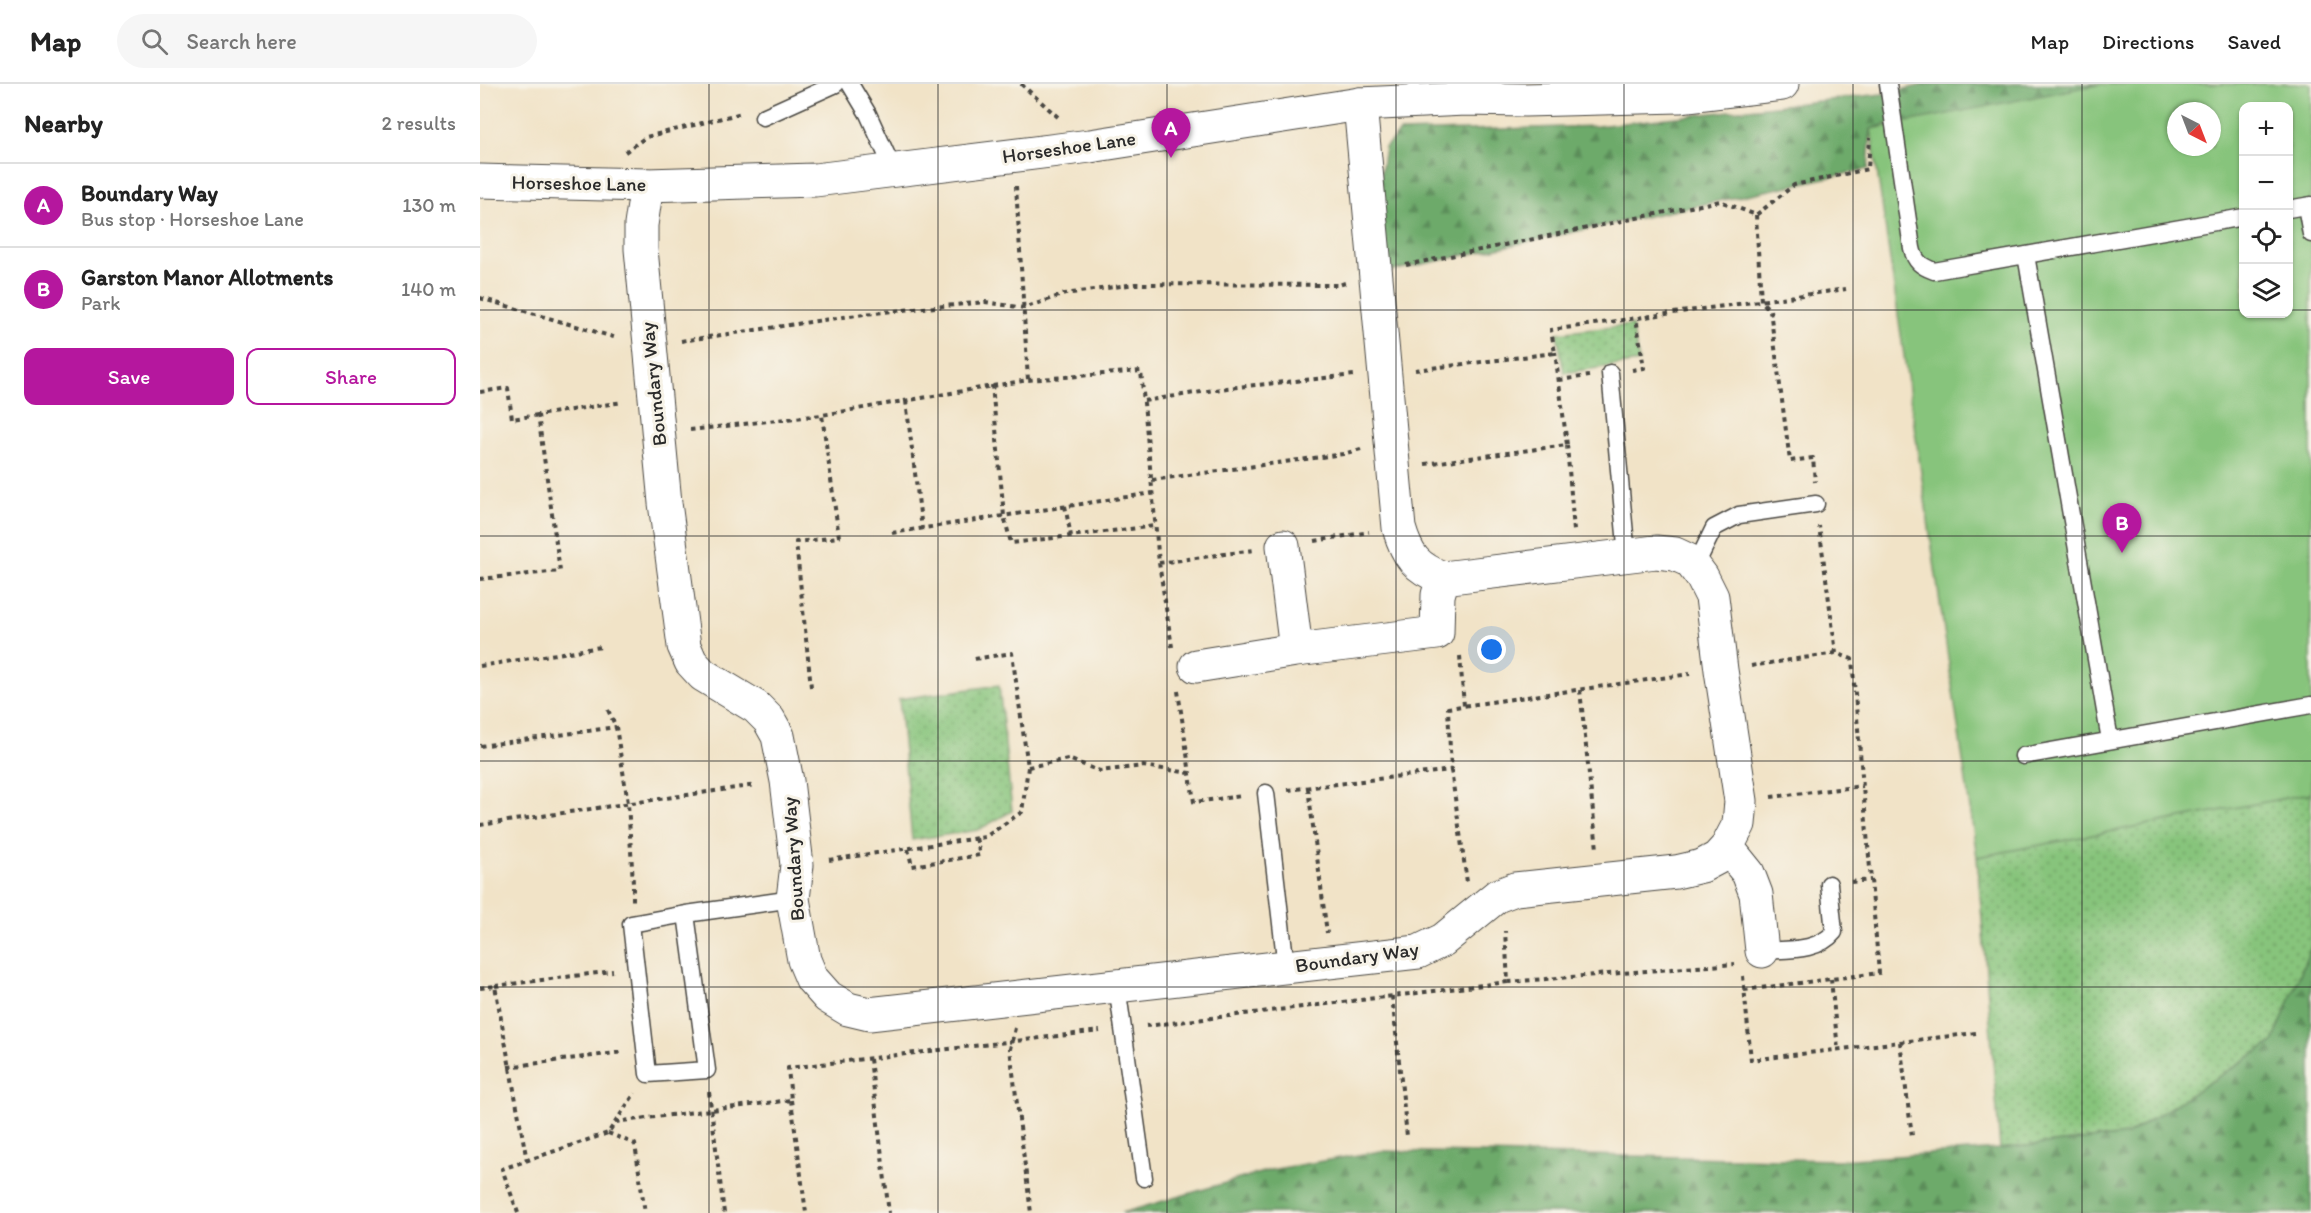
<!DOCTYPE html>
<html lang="en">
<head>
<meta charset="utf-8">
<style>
  body { margin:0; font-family:Itim,sans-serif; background:#f6f6f6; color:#222 }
  .controls { position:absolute; right:18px; top:18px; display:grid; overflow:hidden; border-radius:12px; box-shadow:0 2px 4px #0004 }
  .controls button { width:54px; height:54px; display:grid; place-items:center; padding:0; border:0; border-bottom:2px solid #e0e0e0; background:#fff; color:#222; font:30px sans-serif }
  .compass { position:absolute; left:1687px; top:18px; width:54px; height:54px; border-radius:50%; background:#fff; box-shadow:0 2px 4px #0004; rotate:138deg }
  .you { position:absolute; left:1012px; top:566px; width:21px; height:21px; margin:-15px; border:4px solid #fff; border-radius:50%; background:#1a73e8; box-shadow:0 0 0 9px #1a73e833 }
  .badge { display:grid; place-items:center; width:39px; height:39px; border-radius:50%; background:#b5179e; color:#fff; font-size:20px; font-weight:700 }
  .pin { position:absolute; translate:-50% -50px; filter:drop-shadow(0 2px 3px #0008) }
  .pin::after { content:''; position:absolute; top:32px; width:21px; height:18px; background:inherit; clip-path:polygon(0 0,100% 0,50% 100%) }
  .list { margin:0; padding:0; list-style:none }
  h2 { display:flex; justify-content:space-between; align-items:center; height:78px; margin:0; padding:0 24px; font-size:26px }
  h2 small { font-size:20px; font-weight:400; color:#767676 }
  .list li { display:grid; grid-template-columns:39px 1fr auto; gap:18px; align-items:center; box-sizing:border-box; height:84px; padding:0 24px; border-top:2px solid #e0e0e0 }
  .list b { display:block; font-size:22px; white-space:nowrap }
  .list p { margin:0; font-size:20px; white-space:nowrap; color:#767676 }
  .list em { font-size:20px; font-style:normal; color:#767676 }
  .actions { display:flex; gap:12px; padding:18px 24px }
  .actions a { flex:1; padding:14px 0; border:2px solid #b5179e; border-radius:12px; text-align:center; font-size:21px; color:#b5179e }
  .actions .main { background:#b5179e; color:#fff }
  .icon { flex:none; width:33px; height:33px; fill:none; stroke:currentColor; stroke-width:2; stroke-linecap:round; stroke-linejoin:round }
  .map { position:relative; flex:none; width:1831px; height:1129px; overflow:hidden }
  header { display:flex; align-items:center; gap:36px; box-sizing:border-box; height:84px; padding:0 30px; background:#fff; border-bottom:2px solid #e0e0e0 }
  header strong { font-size:28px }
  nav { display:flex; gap:33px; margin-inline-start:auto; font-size:21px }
  .search { width:420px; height:54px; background:#f6f6f6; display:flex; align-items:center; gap:15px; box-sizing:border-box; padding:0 21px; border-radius:33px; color:#767676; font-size:22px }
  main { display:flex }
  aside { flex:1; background:#fff }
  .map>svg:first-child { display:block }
  .grass { fill:url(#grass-dots); stroke:#597853; stroke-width:1.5 }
  .forest { fill:url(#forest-firs); stroke:#4c6a4b; stroke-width:1.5 }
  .garden { fill:#87c47b; stroke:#597853; stroke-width:1.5; fill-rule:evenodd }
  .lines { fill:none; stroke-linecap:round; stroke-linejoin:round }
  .lane-casing { stroke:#494742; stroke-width:19 }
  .street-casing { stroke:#494742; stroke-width:35 }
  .secondary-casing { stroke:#494742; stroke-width:35 }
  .path { stroke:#494742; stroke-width:4; stroke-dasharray:4.5 4.5; stroke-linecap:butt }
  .lane { stroke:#fff; stroke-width:16 }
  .street { stroke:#fff; stroke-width:33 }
  .secondary { stroke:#fff; stroke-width:33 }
  .grid { fill:none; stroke:#2b2b2b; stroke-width:1.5; stroke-opacity:0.55 }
  .labels { text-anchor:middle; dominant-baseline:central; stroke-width:6; stroke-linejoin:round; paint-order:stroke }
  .street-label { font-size:20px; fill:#2b2b2b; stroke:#f7f3e8 }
</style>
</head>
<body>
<header>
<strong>Map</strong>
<div class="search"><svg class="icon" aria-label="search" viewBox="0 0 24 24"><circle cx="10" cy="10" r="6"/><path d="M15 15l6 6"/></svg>Search here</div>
<nav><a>Map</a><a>Directions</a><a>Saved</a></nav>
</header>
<main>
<aside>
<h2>Nearby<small>2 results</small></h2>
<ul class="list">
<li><span class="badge">A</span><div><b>Boundary Way</b><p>Bus stop · Horseshoe Lane</p></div><em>130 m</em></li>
<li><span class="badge">B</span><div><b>Garston Manor Allotments</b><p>Park</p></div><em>140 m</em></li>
</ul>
<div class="actions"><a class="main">Save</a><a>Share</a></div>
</aside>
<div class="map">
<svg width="1831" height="1129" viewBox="0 0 1831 1129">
  <defs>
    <pattern id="grass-dots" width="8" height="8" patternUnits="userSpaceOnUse" patternTransform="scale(1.5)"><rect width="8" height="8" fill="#87c47b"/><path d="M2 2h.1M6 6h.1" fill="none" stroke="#6f9f65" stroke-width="1.8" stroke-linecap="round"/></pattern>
    <pattern id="forest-firs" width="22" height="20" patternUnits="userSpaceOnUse" patternTransform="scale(1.5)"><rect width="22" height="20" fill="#6daa6b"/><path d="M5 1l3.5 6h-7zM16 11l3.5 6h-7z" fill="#5a8b58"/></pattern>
  </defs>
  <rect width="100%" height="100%" fill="#f7f3e8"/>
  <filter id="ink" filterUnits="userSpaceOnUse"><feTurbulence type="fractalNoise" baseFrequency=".0167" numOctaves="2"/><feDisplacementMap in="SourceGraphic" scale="12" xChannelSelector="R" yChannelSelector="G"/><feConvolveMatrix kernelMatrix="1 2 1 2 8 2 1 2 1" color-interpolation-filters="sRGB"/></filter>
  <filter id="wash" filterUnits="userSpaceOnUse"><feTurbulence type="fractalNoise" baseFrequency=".008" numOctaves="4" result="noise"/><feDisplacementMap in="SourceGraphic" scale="24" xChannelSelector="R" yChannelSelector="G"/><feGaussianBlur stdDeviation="1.35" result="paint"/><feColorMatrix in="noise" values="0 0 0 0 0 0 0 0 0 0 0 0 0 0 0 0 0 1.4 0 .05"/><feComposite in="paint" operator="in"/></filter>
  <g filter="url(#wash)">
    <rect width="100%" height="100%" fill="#f1e3c7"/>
    <path class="grass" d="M1152,241L1159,278L1084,289L1077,249Z
      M519,601L532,727L498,746L432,756L419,615Z
      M1831,709V863L1794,958L1647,1051L1520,1065L1497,773Z"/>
    <path class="forest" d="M1448,0H1621L1419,40H1407L1391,45L1388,85L906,188L900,95L905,63L920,48L1117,42L1402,10Z
      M1831,863V1129H642L790,1086L901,1067L1358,1076L1519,1065L1647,1051L1793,958Z"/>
    <path class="garden" d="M1621,0H1831V709L1497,773L1391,45ZM1764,22H1808V230H1764ZM1696,27H1732V63H1696Z"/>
  </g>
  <g filter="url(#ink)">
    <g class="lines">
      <g class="lane-casing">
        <path id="lane" d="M370,0L388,30L414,87
          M1408,0L1432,164C1435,178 1441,182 1454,187L1764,133
          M283,33L356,0
          M1826,122L1831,150
          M1808,125L1831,121
          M1546,171L1630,656
          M1130,289L1146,461L1144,473
          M1215,483L1234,444L1259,431L1336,420
          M1543,672L1831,621
          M786,709L806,883
          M206,830L151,840L168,990L227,986L206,830L313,815
          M1282,867C1307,865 1338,868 1354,848L1349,800
          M637,902L664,1094"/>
      </g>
      <g class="street-casing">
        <path id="street" d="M167,101L161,141V165L185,419L204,562L211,578L223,591L276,623L289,636L298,652L307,697L317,781L313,815L324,876L332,895L348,913L368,925L389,930L938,868L963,856L1017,812L1035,805L1196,788L1222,782L1237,774L1247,763L1259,740L1261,717L1241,586L1232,513L1222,493L1210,477L1195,470L1176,468L963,494C936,484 927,472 919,444L880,20
          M803,462L816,566
          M716,582L816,566L957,549L958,511L963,494
          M1247,763L1268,789L1276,810L1282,867"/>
      </g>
      <g class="secondary-casing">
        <path id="secondary" d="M0,97L167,101L335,96L610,62L880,20L985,15L1045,16L1199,12L1302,0"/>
      </g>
      <path class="path" d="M541,0L578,33
        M145,68L166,53L262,29
        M536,102L548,296
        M1276,131L1281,217L1290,226L1310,377L1333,374L1335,398
        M926,181L1240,117L1276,131L1314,101L1388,85L1390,54
        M0,214L137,254
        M201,257L384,230L505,218L544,224L585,210L655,200L859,201L865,199
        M935,286L1075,269L1071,246L1366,205
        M1152,286L1164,284L1156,234
        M1079,296L1109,292
        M512,301L524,432L531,459L675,442
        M0,308L28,304L32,335L58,331
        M426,317L442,445
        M664,317L747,304L874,291
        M210,346L342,331L548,296L661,287L679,479L692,563
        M1087,361L1094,447
        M945,380L1087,361L1075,268
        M672,396L863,370L881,365
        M585,422L591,452
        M412,449L673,409
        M835,457L889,448
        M679,479L774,466
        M0,495L80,487L58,331L143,318
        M980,572L984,622
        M0,582L121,563
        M1271,582L1356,569
        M331,603L316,458L359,453L342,331
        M1100,606L1117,765
        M698,607L714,718L762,712
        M128,626L136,643L148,719L153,799V818
        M0,662L136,643
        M548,683L588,675L620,687L663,682L710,689
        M971,686L987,798
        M828,704L847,849
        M808,706L971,686L968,624L1210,590
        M1291,713L1383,702
        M0,741L276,701
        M428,765L432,782L500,771L496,754
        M349,776L505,753L542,728L548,683L532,569L494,575
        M1371,798L1391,796
        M1263,892L1271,976L1420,958L1432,1052
        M1351,895L1358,966
        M1028,898L1255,880
        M15,902L133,887
        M0,904L15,902L47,1077
        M1264,906L1399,889L1372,575L1356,569L1339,442
        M912,912L927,1052
        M666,942L1028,898L1025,847
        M535,944L530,965L551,1129
        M1420,958L1496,949
        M390,975L409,1129
        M28,983L143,968
        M229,1008L244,1129
        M311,1016L326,1129
        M135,1038L311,1016L308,984L620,947
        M128,1049L155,1060L165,1129
        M38,1129L22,1085L128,1049L155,1009"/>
      <use href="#lane" class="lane"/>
      <use href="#street" class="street"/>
      <use href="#secondary" class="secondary"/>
    </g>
  </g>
  <path class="grid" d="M229,0V1129M458,0V1129M687,0V1129M916,0V1129M1144,0V1129M1373,0V1129M1602,0V1129M0,226H1764M1808,226H1831M0,452H1831M0,677H1831M0,903H1831"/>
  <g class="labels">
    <g class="street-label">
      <text transform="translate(589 63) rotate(-8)">Horseshoe Lane</text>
      <text transform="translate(99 99) rotate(1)">Horseshoe Lane</text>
      <text transform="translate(173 300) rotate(-96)">Boundary Way</text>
      <text transform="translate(313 775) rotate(-94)">Boundary Way</text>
      <text transform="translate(877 873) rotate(-8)">Boundary Way</text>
    </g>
  </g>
</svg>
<div class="controls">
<button>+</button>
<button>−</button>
<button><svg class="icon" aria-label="locate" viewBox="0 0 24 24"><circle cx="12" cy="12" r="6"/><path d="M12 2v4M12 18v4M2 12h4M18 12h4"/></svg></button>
<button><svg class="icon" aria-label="layers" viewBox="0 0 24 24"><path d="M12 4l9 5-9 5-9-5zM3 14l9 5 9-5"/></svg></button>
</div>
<svg class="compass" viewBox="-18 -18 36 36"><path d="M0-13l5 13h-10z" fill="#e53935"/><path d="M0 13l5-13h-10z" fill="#767676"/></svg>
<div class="you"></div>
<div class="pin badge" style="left:691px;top:74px">A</div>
<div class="pin badge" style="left:1642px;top:469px">B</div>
</div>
</main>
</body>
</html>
